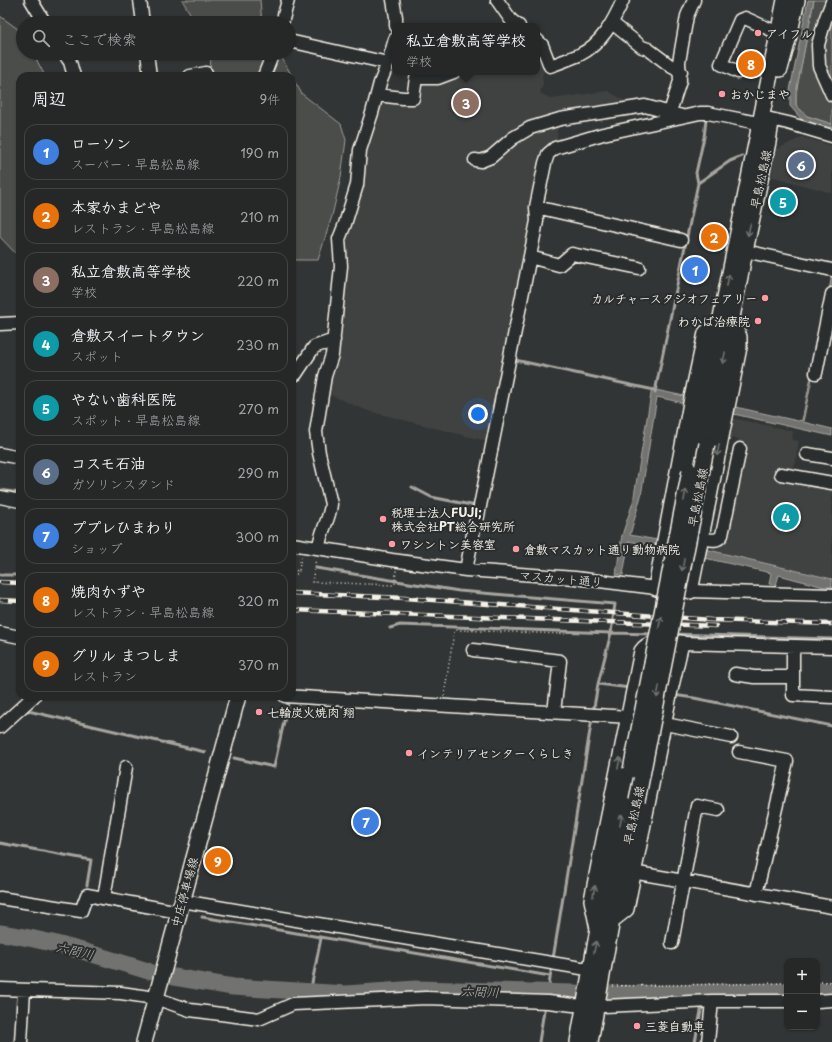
<!DOCTYPE html>
<html lang="ja">
<head>
<meta charset="utf-8">
<style>
  body { margin:0; font-family:"Playpen Sans","Klee One",sans-serif; background:#2e3030; color:#f1f3f6 }
  .controls { position:absolute; right:12px; bottom:12px; display:grid; overflow:hidden; border-radius:8px; box-shadow:0 1px 3px #0004 }
  .controls button { width:36px; height:36px; display:grid; place-items:center; padding:0; border:0; border-bottom:1px solid #424445; background:#262828; color:#f1f3f6; font:20px sans-serif }
  .you { position:absolute; left:478px; top:414px; width:14px; height:14px; margin:-10px; border:3px solid #fff; border-radius:50%; background:#1a73e8; box-shadow:0 0 0 6px #1a73e833 }
  .badge { display:grid; place-items:center; width:26px; height:26px; border-radius:50%; background:#ff9aa2; color:#fff; font-size:13px; font-weight:700 }
  .pin { position:absolute; translate:-50% -50%; border:2px solid #fff; box-shadow:0 1px 4px #0006 }
  .popup { position:absolute; left:392px; top:23px; width:148px; height:52px; box-sizing:border-box; display:grid; place-content:center; border-radius:8px; background:#262828; filter:drop-shadow(0 1px 3px #0005); font-size:13px; white-space:nowrap; color:#a4a6a8 }
  .popup b { font-size:15px; color:#f1f3f6 }
  .popup::after { content:''; position:absolute; left:50%; top:100%; margin-left:-8px; border:8px solid transparent; border-top-color:#262828 }
  .list { margin:0; padding:0; list-style:none }
  h2 { display:flex; justify-content:space-between; align-items:center; height:52px; margin:0; padding:0 16px; font-size:17px }
  h2 small { font-size:13px; font-weight:400; color:#a4a6a8 }
  .list li { display:grid; grid-template-columns:26px 1fr auto; gap:12px; align-items:center; box-sizing:border-box; height:56px; margin:0 8px 8px; padding:0 8px; border:1px solid #424445; border-radius:12px }
  .list b { display:block; font-size:15px; white-space:nowrap }
  .list p { margin:0; font-size:13px; white-space:nowrap; color:#a4a6a8 }
  .list em { font-size:13px; font-style:normal; color:#a4a6a8 }
  .icon { flex:none; width:22px; height:22px; fill:none; stroke:currentColor; stroke-width:2; stroke-linecap:round; stroke-linejoin:round }
  .map { position:relative; flex:none; width:832px; height:1042px; overflow:hidden }
  .search { position:absolute; background:#262828; box-shadow:0 1px 3px #0004; left:16px; top:16px; width:280px; height:44px; display:flex; align-items:center; gap:10px; box-sizing:border-box; padding:0 14px; border-radius:22px; color:#a4a6a8; font-size:15px }
  .panel { position:absolute; background:#262828; box-shadow:0 1px 3px #0004; left:16px; top:72px; width:280px; height:628px; border-radius:12px }
  .map>svg:first-child { display:block }
  .built { fill:#404242 }
  .green { fill:#4b4d4c; stroke:#a09f9a }
  .water { fill:#727370; stroke:#a6a5a0 }
  .lines { fill:none; stroke-linecap:round; stroke-linejoin:round }
  .stream { stroke:#a6a5a0; stroke-width:3 }
  .river { stroke:#727370; stroke-width:17 }
  .minor-casing { stroke:#f4f1e8; stroke-width:15 }
  .major-casing { stroke:#f4f1e8; stroke-width:18 }
  .path { stroke:#f4f1e8; stroke-width:1.5; stroke-dasharray:1 3; stroke-linecap:butt }
  .minor { stroke:#2a2d2e; stroke-width:12 }
  .major { stroke:#2a2d2e; stroke-width:15 }
  .rail-casing { stroke:#f4f1e8; stroke-width:4.5 }
  .rail { stroke:#2a2d2e; stroke-width:3; stroke-dasharray:9; stroke-linecap:butt }
  .major-bridge-casing { stroke:#f4f1e8; stroke-width:18; stroke-linecap:butt }
  .major-bridge { stroke:#2a2d2e; stroke-width:15 }
  .oneway { stroke:#71726f }
  .poi-dot { fill:#ff9aa2; stroke:#2a2d2e; stroke-width:1.5 }
  .labels { text-anchor:middle; dominant-baseline:central; stroke-width:4; stroke-linejoin:round; paint-order:stroke }
  .poi-label { font-size:12px; font-weight:bold; fill:#f4f1e8; stroke:#2a2d2e; text-anchor:start }
  .street-label { font-size:12px; fill:#f4f1e8; stroke:#2a2d2e }
  .water-label { font-size:13px; font-style:italic; fill:#b3b2ac; stroke:#2a2d2e }
</style>
</head>
<body>
<div class="map">
<svg width="832" height="1042" viewBox="0 0 832 1042">
  <rect width="100%" height="100%" fill="#323535"/>
  <filter id="ink" filterUnits="userSpaceOnUse"><feTurbulence type="fractalNoise" baseFrequency=".025" numOctaves="2"/><feDisplacementMap in="SourceGraphic" scale="8" xChannelSelector="R" yChannelSelector="G"/><feConvolveMatrix kernelMatrix="1 2 1 2 8 2 1 2 1" color-interpolation-filters="sRGB"/></filter>
  <g filter="url(#ink)">
    <path class="built" d="M537,45L546,66L542,76L543,84L540,93L552,99L608,91L625,101L637,99L645,103L560,115L557,131L558,143L551,145L490,442L368,411L328,394L326,392L340,239L360,156L379,99L405,102L418,81L440,83L465,72H537Z
      M802,137L832,146V193L770,176L775,150Z
      M727,417L793,431L792,440L799,441L793,473L832,480V579L700,548L717,536L739,439L723,436Z"/>
    <path class="green" d="M182,0H260L262,23H196Z
      M814,0H832V124L807,116L796,105V93Z
      M0,16L22,32L23,53H33L45,76H20V258L0,237Z
      M211,53H279L292,76H210Z
      M292,77L302,94L341,124L346,140L341,177L332,216L318,260H292Z"/>
    <path class="water" d="M808,0H814L796,93V105L807,116L832,124V130L802,120L790,106V90Z
      M832,275V282L803,422L832,429V436L729,413L731,406L798,421L802,420Z
      M651,389L689,397L688,404L657,397L641,496L630,535L700,548L832,579V587H824L779,575L776,585L769,584L771,573L629,541L623,575L616,574L622,535L633,502L651,394Z"/>
    <g class="lines">
      <path class="stream" d="M698,183L696,173L704,137L706,120
        M514,362L515,360L654,390
        M655,392L698,183L730,161L742,156
        M412,487L431,497L476,506
        M0,490L20,493
        M316,568L459,591L615,604L611,633L400,625L390,628
        M0,575H20
        M673,634L832,639
        M598,684L630,688
        M673,695L694,698L832,726
        M24,710L205,752
        M593,713L598,684L611,633L654,634
        M234,758L274,767L288,703
        M0,843L91,860L87,885
        M91,902L146,912
        M202,917L550,976
        M553,959L592,718
        M702,992V997
        M310,993L321,938
        M547,999L552,965
        M539,1042L545,1004
        M695,1042L702,1006"/>
      <path class="river" d="M0,933C51,940 100,956 148,971
        M174,977L233,987L346,994L416,989L614,994L787,991
        M817,991H832"/>
      <g class="minor-casing">
        <path id="minor" d="M31,0L45,23
          M140,0L143,23
          M393,0L396,17V26
          M497,0L511,20L519,26
          M832,2L825,20L818,45L819,66L832,95
          M282,23L288,0
          M612,23L642,47L648,49L672,67L681,72
          M537,40L542,45L550,66C559,63 569,59 579,55C602,44 613,22 623,0
          M289,41L388,63
          M64,53L70,62L74,76
          M147,53L150,76
          M738,72L721,64L740,20L745,18L778,33
          M190,76L206,73
          M264,76L273,53
          M377,95L403,98H413L416,78H438L454,72
          M670,112L680,81L679,62L687,16L694,0
          M762,117L788,123L832,136
          M475,160L481,161L491,157L513,138L530,128L560,119L645,106L682,116
          M536,207L681,240
          M745,251L832,270
          M530,257L559,265L572,254L639,268
          M0,324L20,323
          M816,373L832,294
          M292,376L296,374L314,347L334,340
          M0,454L20,458
          M807,454L832,458
          M781,474L832,483
          M0,497L20,501
          M701,538C709,539 717,543 722,535L740,449
          M292,544L392,560L466,570L575,578L656,588L690,591L832,595
          M319,547C320,532 330,519 331,504L319,453L316,432L325,376L332,355L341,266L339,239L345,224L357,185L360,150L372,113L380,83L388,63L395,39
          M466,570L475,524L477,521L537,221L536,207L545,163L548,154L555,148L603,134L700,113H708L768,125
          M0,633L20,637
          M681,643L832,647
          M793,646V695L832,697
          M473,650L560,661L554,712
          M735,674L754,677H793
          M285,696L629,717L637,718
          M655,722L731,737
          M0,727L34,696
          M739,752L787,761L756,894
          M632,872L832,907
          M0,898L81,911L87,895L179,912
          M104,898L126,767
          M182,901L599,971
          M672,943L697,806L718,810
          M0,989L121,993L155,998L190,1010L259,1019L293,1004L426,998L548,1002L573,1005L604,1006L712,1001H787
          M817,1001L832,1000
          M21,1042L24,990
          M708,1042L712,1001"/>
      </g>
      <g class="major-casing">
        <path id="major" d="M780,69L789,36L797,0
          M707,444L745,251L768,142L771,122
          M690,471C721,314 754,157 785,0
          M656,588L692,398L706,333L712,328L719,323
          M690,591L739,347V337L733,319
          M598,929L592,900L642,651C649,640 669,643 681,643L670,690L626,909L612,920
          M144,1042L238,696
          M578,1042L598,929L631,770
          M590,1042L612,920L637,801"/>
      </g>
      <path class="path" d="M316,558L312,582L393,585L395,584L396,570
        M292,570L299,571L301,556
        M292,574H297L299,571
        M444,696L454,632L456,630L565,634
        M817,982H832
        M613,986L787,983"/>
      <use href="#minor" class="minor"/>
      <use href="#major" class="major"/>
      <g class="rail-casing">
        <path id="rail" d="M0,582L20,583
          M292,593L405,598L712,620L832,624
          M0,600L20,601
          M292,610L716,626"/>
      </g>
      <use href="#rail" class="rail"/>
      <g class="major-bridge-casing">
        <path id="major-bridge" d="M631,770L690,471
          M637,801L707,444"/>
      </g>
      <use href="#major-bridge" class="major-bridge"/>
    </g>
    <defs><path id="oneway-shaft" d="M-6 0H5M1.5-3L5.5 0L1.5 3" fill="none" stroke-width="1.6" stroke-linecap="round" stroke-linejoin="round"/></defs>
    <g class="oneway">
      <use href="#oneway-shaft" transform="translate(749 230) rotate(102)"/>
      <use href="#oneway-shaft" transform="translate(728 280) rotate(-79)"/>
      <use href="#oneway-shaft" transform="translate(724 358) rotate(101)"/>
      <use href="#oneway-shaft" transform="translate(718 450) rotate(101)"/>
      <use href="#oneway-shaft" transform="translate(685 495) rotate(-79)"/>
      <use href="#oneway-shaft" transform="translate(683 565) rotate(101)"/>
      <use href="#oneway-shaft" transform="translate(660 622) rotate(-79)"/>
      <use href="#oneway-shaft" transform="translate(658 692) rotate(101)"/>
      <use href="#oneway-shaft" transform="translate(619 763) rotate(-79)"/>
      <use href="#oneway-shaft" transform="translate(621 820) rotate(-79)"/>
      <use href="#oneway-shaft" transform="translate(594 891) rotate(-79)"/>
      <use href="#oneway-shaft" transform="translate(595 947) rotate(-79)"/>
    </g>
  </g>
  <g class="poi-dot">
    <circle cx="758" cy="33" r="4"/>
    <circle cx="722" cy="94" r="4"/>
    <circle cx="765" cy="298" r="4"/>
    <circle cx="758" cy="321" r="4"/>
    <circle cx="383" cy="519" r="4"/>
    <circle cx="392" cy="544" r="4"/>
    <circle cx="516" cy="549" r="4"/>
    <circle cx="259" cy="712" r="4"/>
    <circle cx="409" cy="753" r="4"/>
    <circle cx="637" cy="1026" r="4"/>
  </g>
  <g class="labels">
    <g class="poi-label">
      <text x="766" y="33">アイフル</text>
      <text x="730" y="94">おかじまや</text>
      <text x="757" y="298" text-anchor="end">カルチャースタジオフェアリー</text>
      <text x="750" y="321" text-anchor="end">わかば治療院</text>
      <text x="391" y="512">税理士法人FUJI;<tspan x="391" dy="14">株式会社PT総合研究所</tspan></text>
      <text x="400" y="544">ワシントン美容室</text>
      <text x="524" y="549">倉敷マスカット通り動物病院</text>
      <text x="267" y="712">七輪炭火焼肉 翔</text>
      <text x="417" y="753">インテリアセンターくらしき</text>
      <text x="645" y="1026">三菱自動車</text>
    </g>
    <g class="street-label">
      <text transform="translate(760 179) rotate(-78)">早島松島線</text>
      <text transform="translate(697 497) rotate(-79)">早島松島線</text>
      <text transform="translate(561 578) rotate(5)">マスカット通り</text>
      <text transform="translate(633 815) rotate(-78)">早島松島線</text>
      <text transform="translate(184 892) rotate(-75)">中庄停車場線</text>
    </g>
    <g class="water-label">
      <text transform="translate(75 950) rotate(13)">六間川</text>
      <text transform="translate(480 991) rotate(2)">六間川</text>
    </g>
  </g>
</svg>
<div class="controls">
<button>+</button>
<button>−</button>
</div>
<div class="you"></div>
<div class="pin badge" style="left:695px;top:270px;background:#3f7fe0">1</div>
<div class="pin badge" style="left:714px;top:237px;background:#e8710a">2</div>
<div class="pin badge" style="left:466px;top:103px;background:#8d6e63">3</div>
<div class="popup"><b>私立倉敷高等学校</b>学校</div>
<div class="pin badge" style="left:786px;top:517px;background:#0f9aa8">4</div>
<div class="pin badge" style="left:783px;top:202px;background:#0f9aa8">5</div>
<div class="pin badge" style="left:801px;top:165px;background:#5c6f8a">6</div>
<div class="pin badge" style="left:366px;top:822px;background:#3f7fe0">7</div>
<div class="pin badge" style="left:751px;top:64px;background:#e8710a">8</div>
<div class="pin badge" style="left:218px;top:861px;background:#e8710a">9</div>
<div class="search"><svg class="icon" aria-label="search" viewBox="0 0 24 24"><circle cx="10" cy="10" r="6"/><path d="M15 15l6 6"/></svg>ここで検索</div>
<section class="panel">
<h2>周辺<small>9件</small></h2>
<ul class="list">
<li><span class="badge" style="background:#3f7fe0">1</span><div><b>ローソン</b><p>スーパー · 早島松島線</p></div><em>190 m</em></li>
<li><span class="badge" style="background:#e8710a">2</span><div><b>本家かまどや</b><p>レストラン · 早島松島線</p></div><em>210 m</em></li>
<li><span class="badge" style="background:#8d6e63">3</span><div><b>私立倉敷高等学校</b><p>学校</p></div><em>220 m</em></li>
<li><span class="badge" style="background:#0f9aa8">4</span><div><b>倉敷スイートタウン</b><p>スポット</p></div><em>230 m</em></li>
<li><span class="badge" style="background:#0f9aa8">5</span><div><b>やない歯科医院</b><p>スポット · 早島松島線</p></div><em>270 m</em></li>
<li><span class="badge" style="background:#5c6f8a">6</span><div><b>コスモ石油</b><p>ガソリンスタンド</p></div><em>290 m</em></li>
<li><span class="badge" style="background:#3f7fe0">7</span><div><b>ププレひまわり</b><p>ショップ</p></div><em>300 m</em></li>
<li><span class="badge" style="background:#e8710a">8</span><div><b>焼肉かずや</b><p>レストラン · 早島松島線</p></div><em>320 m</em></li>
<li><span class="badge" style="background:#e8710a">9</span><div><b>グリル まつしま</b><p>レストラン</p></div><em>370 m</em></li>
</ul>
</section>
</div>
</body>
</html>
